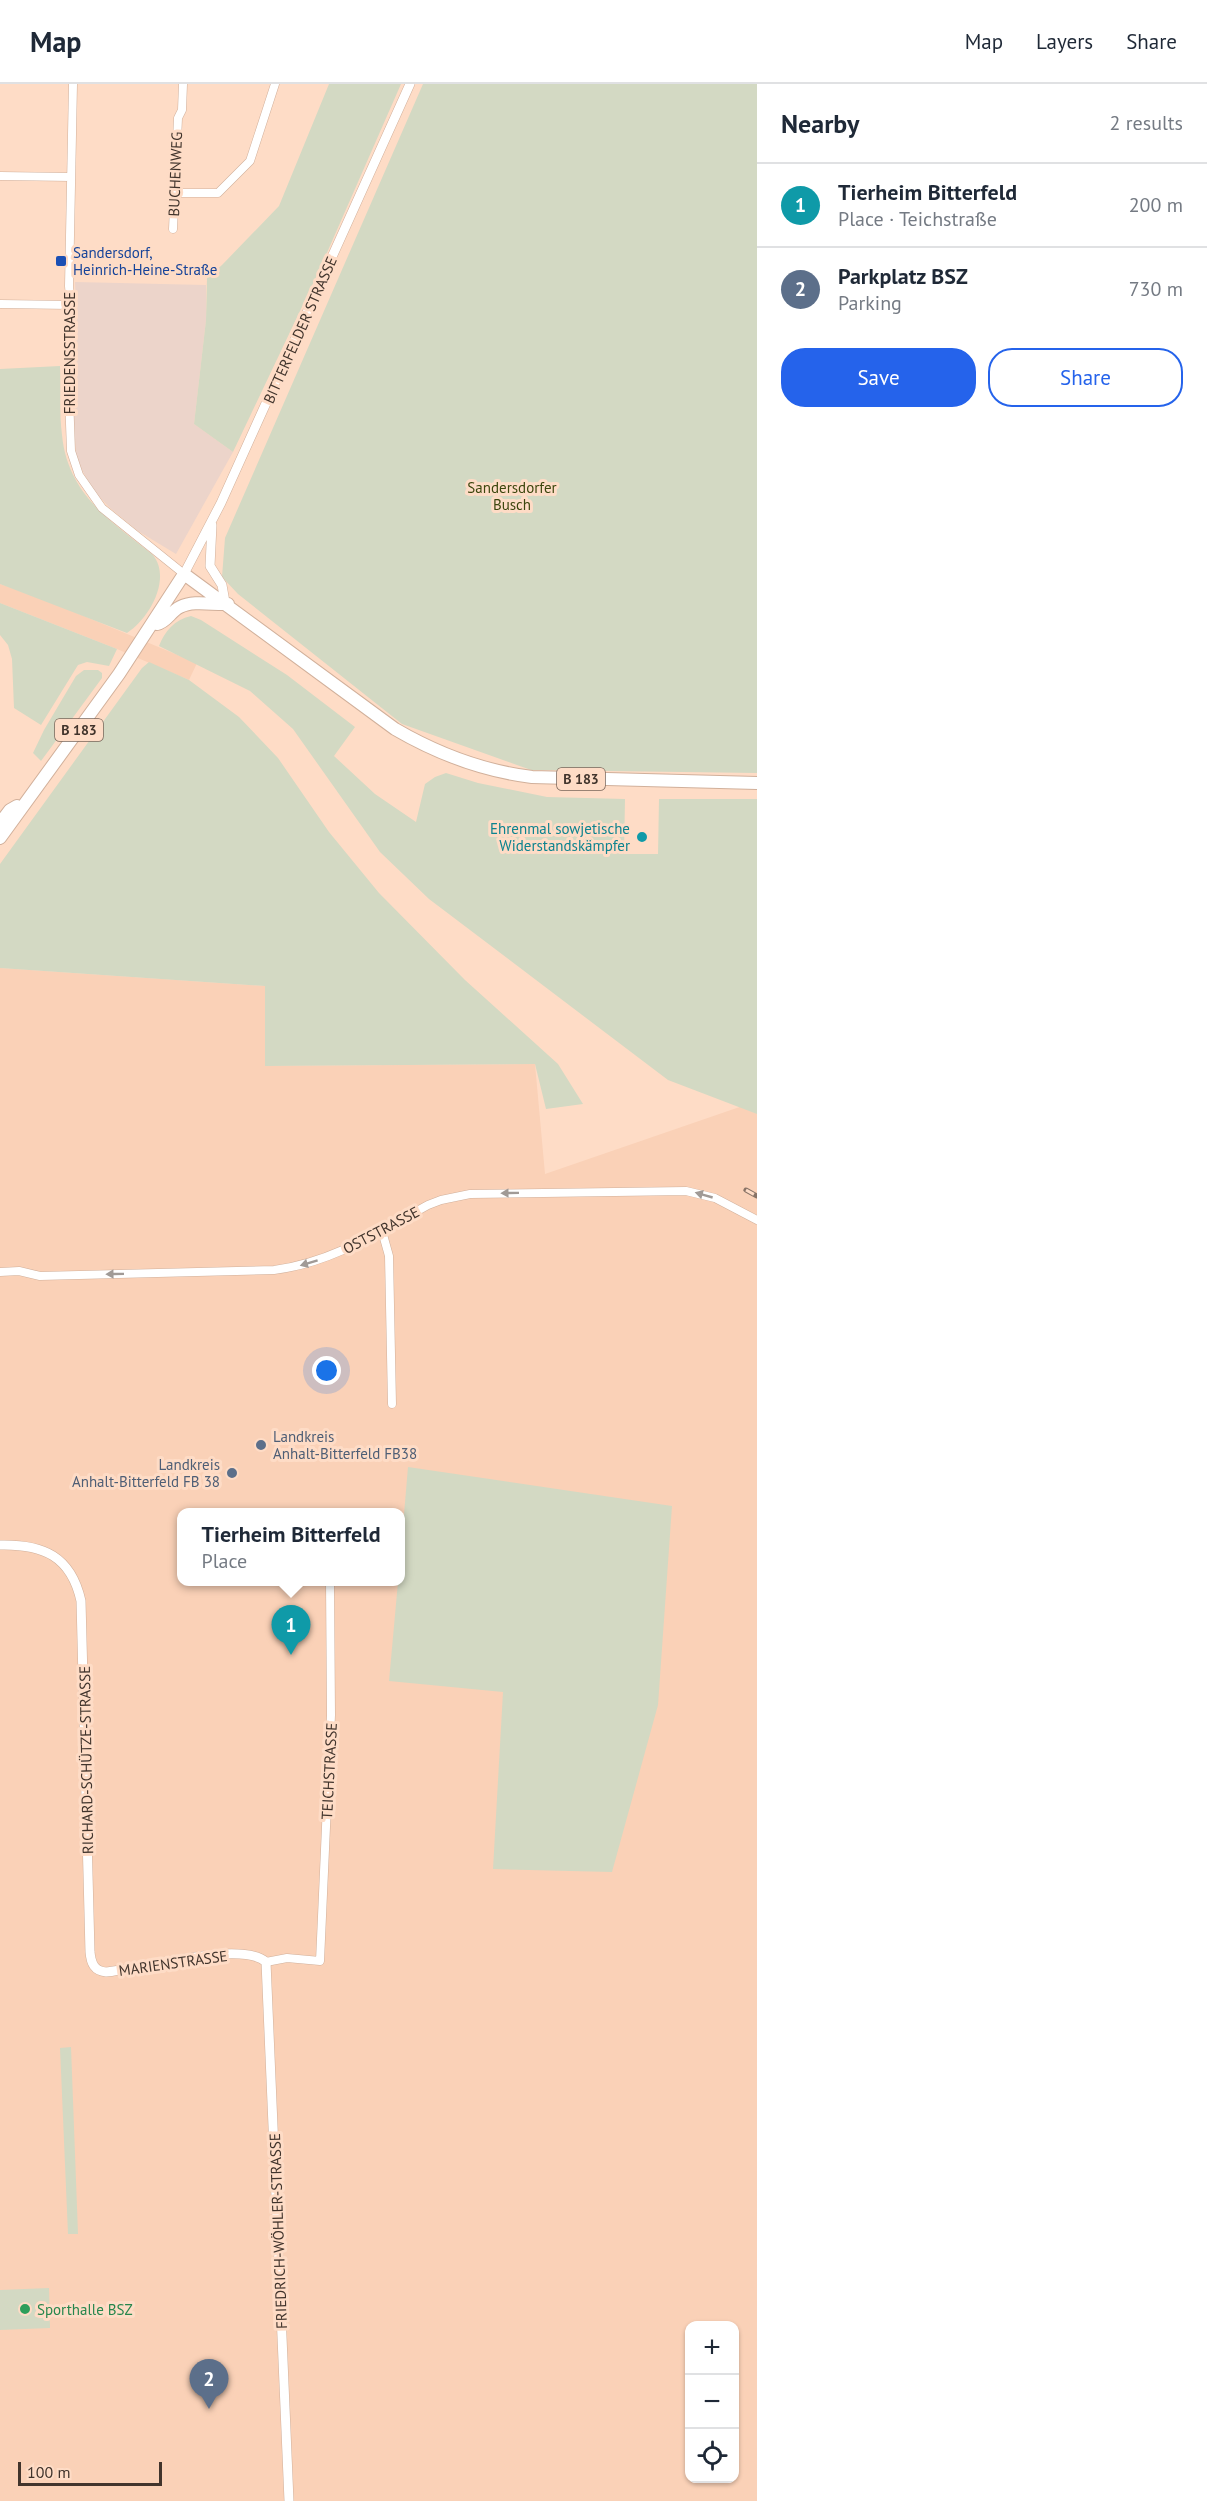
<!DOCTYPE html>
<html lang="en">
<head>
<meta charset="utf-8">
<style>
  body { margin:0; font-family:"PT Sans",sans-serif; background:#f2f2f3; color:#1f2937 }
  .controls { position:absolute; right:18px; bottom:18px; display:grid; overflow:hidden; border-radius:12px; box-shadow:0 2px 4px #0004 }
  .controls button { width:54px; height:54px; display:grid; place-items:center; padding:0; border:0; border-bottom:2px solid #e0e1e3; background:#fff; color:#1f2937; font:30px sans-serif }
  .scale { position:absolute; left:18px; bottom:15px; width:144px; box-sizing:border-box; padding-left:6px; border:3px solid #41342c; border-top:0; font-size:16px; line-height:21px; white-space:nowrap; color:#41342c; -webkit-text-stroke:4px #fedcc6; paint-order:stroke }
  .you { position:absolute; left:327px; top:1287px; width:21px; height:21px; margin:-15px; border:4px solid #fff; border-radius:50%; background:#1a73e8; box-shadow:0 0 0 9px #1a73e833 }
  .badge { display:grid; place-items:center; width:39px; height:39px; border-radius:50%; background:#2563eb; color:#fff; font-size:20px; font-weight:700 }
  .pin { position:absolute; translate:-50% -50px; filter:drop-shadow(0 2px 3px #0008) }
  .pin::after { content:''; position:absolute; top:32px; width:21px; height:18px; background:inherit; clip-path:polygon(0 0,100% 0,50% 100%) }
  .popup { position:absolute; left:177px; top:1424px; width:228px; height:78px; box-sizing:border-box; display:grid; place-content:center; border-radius:12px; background:#fff; filter:drop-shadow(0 2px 4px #0005); font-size:20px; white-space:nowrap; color:#747a83 }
  .popup b { font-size:22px; color:#1f2937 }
  .popup::after { content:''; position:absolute; left:50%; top:100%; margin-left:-12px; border:12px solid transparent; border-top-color:#fff }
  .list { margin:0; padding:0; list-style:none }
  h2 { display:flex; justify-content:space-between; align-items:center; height:78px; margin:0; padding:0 24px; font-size:26px }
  h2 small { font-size:20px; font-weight:400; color:#747a83 }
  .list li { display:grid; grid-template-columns:39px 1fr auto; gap:18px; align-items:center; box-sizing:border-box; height:84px; padding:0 24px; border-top:2px solid #e0e1e3 }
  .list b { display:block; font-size:22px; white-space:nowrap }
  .list p { margin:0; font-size:20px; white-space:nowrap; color:#747a83 }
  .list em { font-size:20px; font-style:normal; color:#747a83 }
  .actions { display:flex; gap:12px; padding:18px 24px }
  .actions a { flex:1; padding:14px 0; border:2px solid #2563eb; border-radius:24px; text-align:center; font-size:21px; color:#2563eb }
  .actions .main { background:#2563eb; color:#fff }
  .icon { flex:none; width:33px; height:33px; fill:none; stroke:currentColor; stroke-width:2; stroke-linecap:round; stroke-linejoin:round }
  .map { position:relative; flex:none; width:757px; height:2417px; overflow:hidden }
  header { display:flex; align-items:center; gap:36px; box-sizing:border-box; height:84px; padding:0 30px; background:#fff; border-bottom:2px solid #e0e1e3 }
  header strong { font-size:28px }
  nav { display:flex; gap:33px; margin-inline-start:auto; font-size:21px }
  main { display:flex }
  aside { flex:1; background:#fff }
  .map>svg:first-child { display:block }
  .commercial { fill:#ecd4ca }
  .built { fill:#fad1b7; fill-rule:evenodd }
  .green { fill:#d3d9c3 }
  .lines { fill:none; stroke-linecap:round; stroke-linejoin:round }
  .minor-casing { stroke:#d1b09b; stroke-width:9 }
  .tertiary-casing { stroke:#d1b09b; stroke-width:10 }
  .primary-casing { stroke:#d1b09b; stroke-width:14 }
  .minor { stroke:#fff; stroke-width:8 }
  .tertiary { stroke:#fff; stroke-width:9 }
  .primary { stroke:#fff; stroke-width:12 }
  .rail-casing { stroke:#887366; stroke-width:5 }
  .rail { stroke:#fedcc6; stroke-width:3; stroke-dasharray:9; stroke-linecap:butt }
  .oneway { fill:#a09a96 }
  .transit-dot { fill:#1a4fb4; stroke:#fedcc6; stroke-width:2 }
  .culture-dot { fill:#0f9aa8; stroke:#fedcc6; stroke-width:2 }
  .service-dot { fill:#5c6f8a; stroke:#fedcc6; stroke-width:2 }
  .leisure-dot { fill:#2e9e5b; stroke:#fedcc6; stroke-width:2 }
  .labels { text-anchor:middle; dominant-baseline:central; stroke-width:6; stroke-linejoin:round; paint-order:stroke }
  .shield { fill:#fedcc6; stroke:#7a665a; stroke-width:1.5 }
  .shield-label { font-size:14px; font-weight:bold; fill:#41342c }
  .street-label { font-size:15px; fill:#41342c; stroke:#fedcc6 }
  .transit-label { font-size:15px; fill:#164399; stroke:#fedcc6; text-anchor:start }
  .park-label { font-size:15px; fill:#3c460e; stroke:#fedcc6 }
  .culture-label { font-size:15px; fill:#0d838f; stroke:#fedcc6; text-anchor:end }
  .service-label { font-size:15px; fill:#4e5e75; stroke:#fedcc6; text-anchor:start }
  .leisure-label { font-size:15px; fill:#27864d; stroke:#fedcc6; text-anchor:start }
</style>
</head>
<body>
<header>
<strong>Map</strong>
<nav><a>Map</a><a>Layers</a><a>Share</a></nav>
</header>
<main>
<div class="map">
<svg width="757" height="2417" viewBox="0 0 757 2417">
  <rect width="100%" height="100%" fill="#fedcc6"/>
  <path class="commercial" d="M75,198L206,201V236L194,340L233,368L176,470L138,447L110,424L93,406L82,386L76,370L71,293L77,242Z"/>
  <path class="built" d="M0,500L38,513L197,579L189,596L117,565L0,519Z
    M0,884L265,902L266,982L535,980L545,1090L757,1017V2417H0ZM182,1428H400V1498H182ZM690,2242H734V2394H690Z"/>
  <path class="green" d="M329,0H401L319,187L233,368L194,340L206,236L207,194L222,181L279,122Z
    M423,0H757V689L531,686L402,640L238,510L222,493L225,454Z
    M60,282C61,305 59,328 62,351C68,411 111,437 153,471C172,495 149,535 127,549L0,500V285Z
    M0,519L117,565L109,582L87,578L78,581L41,641L14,624L12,575L8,561L0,551Z
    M191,532L201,536L287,591L355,643L334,672L375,710L416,738L425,700L435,693L446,689L478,699L547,713L625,715L624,770H658L659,715H757V1030L668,996L429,815L380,768L293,645L250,607L159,562C165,547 174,536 191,532Z
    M149,578L189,596L239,633L278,674L329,748L379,809L465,896L558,980L583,1020L546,1025L535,980L265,982V902L0,884V780L142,584Z
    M84,586H98L102,589V594L41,677L33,669L44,646L76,592Z
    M408,1383L672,1422L658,1621L612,1788L493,1785L503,1608L389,1597L398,1498H400L401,1466Z
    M71,1963L78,2150H68L60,1964Z
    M49,2204L50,2244L0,2246V2206Z"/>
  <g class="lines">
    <g class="minor-casing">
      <path id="minor" d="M73,0L69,202L72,242L68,284L71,367L79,391L102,424L184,490
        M0,92L71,93
        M175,109H218L250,77L275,0
        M173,145L178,34L182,26L183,0
        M0,220L70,221
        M382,1147L389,1172L392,1320
        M0,1188L19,1187L40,1192L274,1186C331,1179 379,1148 428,1121L441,1116L470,1110L686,1107L715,1114L757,1136
        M266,1878L287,1874L320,1877L331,1631L330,1498"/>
    </g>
    <g class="tertiary-casing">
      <path id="tertiary" d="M212,441L210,482L222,501L225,518
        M184,490L221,419L410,0
        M0,1461C43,1460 71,1472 81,1517L90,1868C91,1879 94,1887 106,1888C139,1885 242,1856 266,1878L289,2417"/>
    </g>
    <g class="primary-casing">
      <path id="primary" d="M157,540C167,538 170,528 180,523C194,516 213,521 228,520
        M0,739L10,726L17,722
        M0,754L119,590L184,490L395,645C438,670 483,687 532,693L757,699"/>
    </g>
    <use href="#minor" class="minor"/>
    <use href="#tertiary" class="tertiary"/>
    <use href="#primary" class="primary"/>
    <g class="rail-casing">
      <path id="rail" d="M746,1106L757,1112"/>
    </g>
    <use href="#rail" class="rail"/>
  </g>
  <defs><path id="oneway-solid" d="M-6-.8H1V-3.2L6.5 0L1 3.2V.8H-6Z" transform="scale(1.5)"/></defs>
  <g class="oneway">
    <use href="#oneway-solid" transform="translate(510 1109) rotate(179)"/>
    <use href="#oneway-solid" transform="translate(704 1111) rotate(-164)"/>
    <use href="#oneway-solid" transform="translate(309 1179) rotate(163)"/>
    <use href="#oneway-solid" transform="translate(115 1190) rotate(179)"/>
  </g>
  <rect class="transit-dot" x="55" y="171" width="12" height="12" rx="3"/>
  <circle class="culture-dot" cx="642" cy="753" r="6"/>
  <g class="service-dot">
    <circle cx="261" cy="1361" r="6"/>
    <circle cx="232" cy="1389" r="6"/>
  </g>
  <circle class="leisure-dot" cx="25" cy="2225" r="6"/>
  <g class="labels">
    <g class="shield">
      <rect x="55" y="635" width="48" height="22" rx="4.5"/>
      <rect x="557" y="684" width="48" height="22" rx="4.5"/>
    </g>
    <g class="shield-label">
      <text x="79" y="646">B 183</text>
      <text x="581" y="695">B 183</text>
    </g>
    <g class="street-label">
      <text transform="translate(175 90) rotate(-88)">BUCHENWEG</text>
      <text transform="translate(300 246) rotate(-66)">BITTERFELDER STRASSE</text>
      <text transform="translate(69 269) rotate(-90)">FRIEDENSSTRASSE</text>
      <text transform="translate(381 1146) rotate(-28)">OSTSTRASSE</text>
      <text transform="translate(86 1676) rotate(-91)">RICHARD-SCHÜTZE-STRASSE</text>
      <text transform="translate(329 1687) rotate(-87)">TEICHSTRASSE</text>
      <text transform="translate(173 1879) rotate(-8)">MARIENSTRASSE</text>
      <text transform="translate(278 2147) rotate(-92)">FRIEDRICH-WÖHLER-STRASSE</text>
    </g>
    <g class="transit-label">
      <text x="73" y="168">Sandersdorf,<tspan x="73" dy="17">Heinrich-Heine-Straße</tspan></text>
    </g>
    <g class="park-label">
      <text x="512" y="403">Sandersdorfer<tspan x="512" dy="17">Busch</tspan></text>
    </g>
    <g class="culture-label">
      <text x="630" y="744">Ehrenmal sowjetische<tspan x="630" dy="17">Widerstandskämpfer</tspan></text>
    </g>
    <g class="service-label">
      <text x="273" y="1352">Landkreis<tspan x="273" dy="17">Anhalt-Bitterfeld FB38</tspan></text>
      <text x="220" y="1380" text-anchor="end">Landkreis<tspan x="220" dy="17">Anhalt-Bitterfeld FB 38</tspan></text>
    </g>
    <g class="leisure-label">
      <text x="37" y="2225">Sporthalle BSZ</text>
    </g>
  </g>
</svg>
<div class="controls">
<button>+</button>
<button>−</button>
<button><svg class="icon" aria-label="locate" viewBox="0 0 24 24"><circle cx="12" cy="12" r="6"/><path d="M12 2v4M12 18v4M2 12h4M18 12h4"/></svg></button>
</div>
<div class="scale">100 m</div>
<div class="you"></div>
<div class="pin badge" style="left:291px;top:1571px;background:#0f9aa8">1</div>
<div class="popup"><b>Tierheim Bitterfeld</b>Place</div>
<div class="pin badge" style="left:209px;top:2325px;background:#5c6f8a">2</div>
</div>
<aside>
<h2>Nearby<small>2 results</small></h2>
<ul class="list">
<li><span class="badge" style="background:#0f9aa8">1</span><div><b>Tierheim Bitterfeld</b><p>Place · Teichstraße</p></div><em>200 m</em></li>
<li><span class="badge" style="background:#5c6f8a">2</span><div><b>Parkplatz BSZ</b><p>Parking</p></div><em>730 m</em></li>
</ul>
<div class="actions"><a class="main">Save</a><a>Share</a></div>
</aside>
</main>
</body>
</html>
